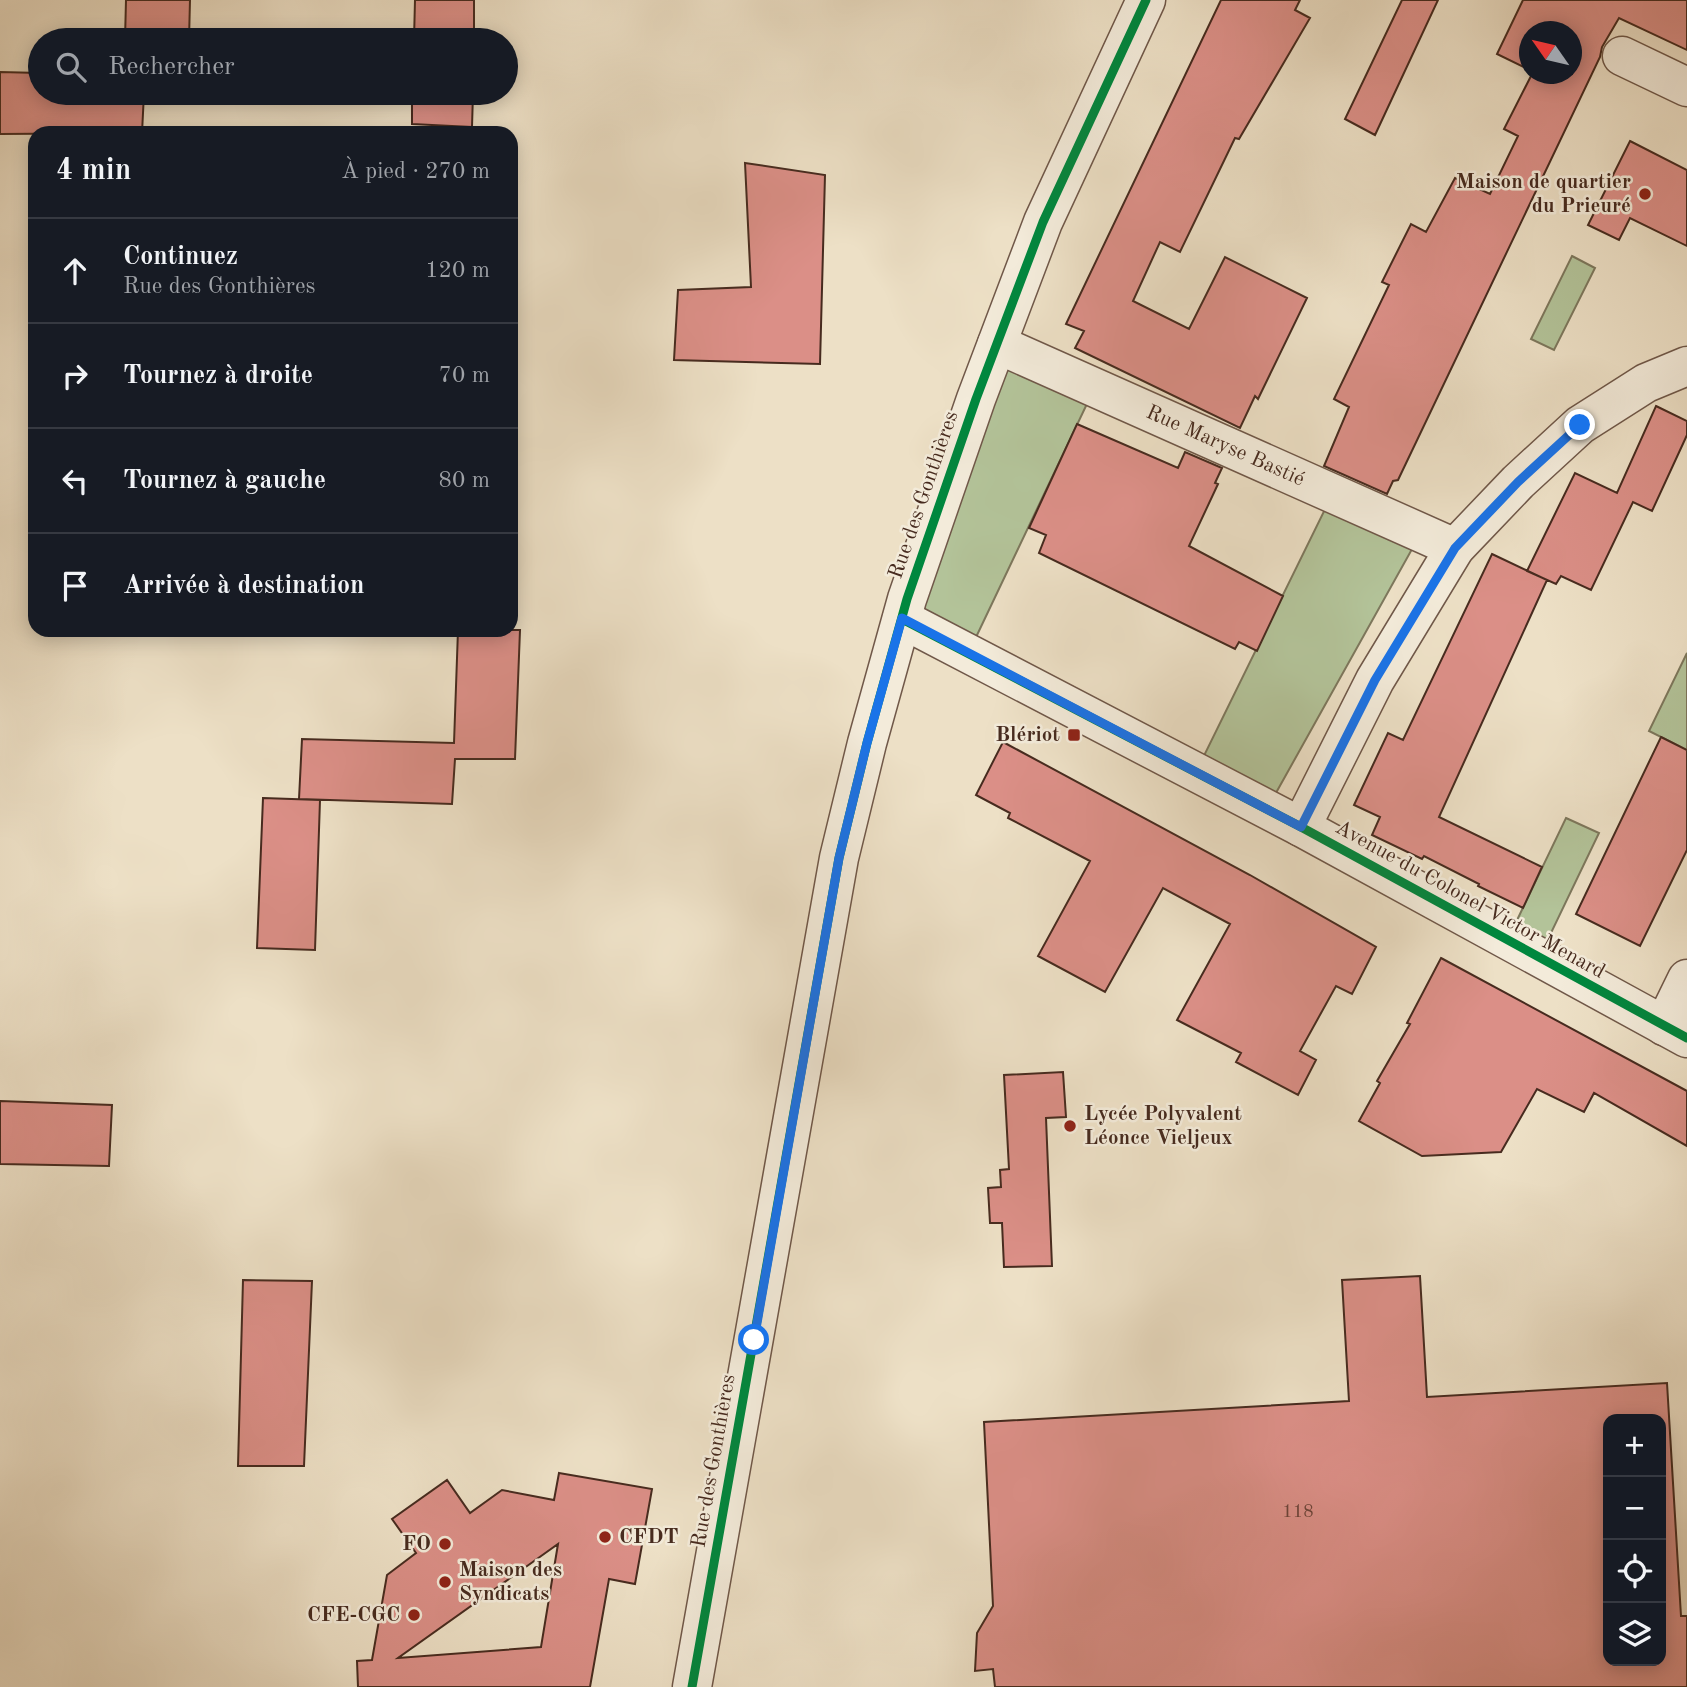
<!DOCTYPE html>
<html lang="fr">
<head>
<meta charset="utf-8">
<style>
  body { margin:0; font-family:"Old Standard TT",serif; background:#20242c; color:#f1f3f6 }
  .controls { position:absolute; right:21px; bottom:21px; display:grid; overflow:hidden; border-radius:14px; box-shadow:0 4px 18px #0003 }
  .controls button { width:63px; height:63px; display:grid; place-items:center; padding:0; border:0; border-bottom:2px solid #363941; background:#171b24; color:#f1f3f6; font:35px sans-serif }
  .compass { position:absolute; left:1519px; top:21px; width:63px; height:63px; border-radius:50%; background:#171b24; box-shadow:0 4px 18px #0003; rotate:304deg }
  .stop { position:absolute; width:21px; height:21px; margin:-16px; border:5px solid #1a73e8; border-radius:50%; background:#fff }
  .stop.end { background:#1a73e8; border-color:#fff; box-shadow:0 2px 7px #0008 }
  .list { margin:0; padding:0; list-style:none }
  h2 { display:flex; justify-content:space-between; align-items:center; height:91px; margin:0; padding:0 28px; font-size:30px }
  h2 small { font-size:23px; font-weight:400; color:#9ea1a6 }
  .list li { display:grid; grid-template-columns:46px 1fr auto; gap:21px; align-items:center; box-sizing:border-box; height:105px; padding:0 28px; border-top:2px solid #363941 }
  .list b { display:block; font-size:26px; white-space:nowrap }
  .list p { margin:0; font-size:23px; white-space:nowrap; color:#9ea1a6 }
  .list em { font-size:23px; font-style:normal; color:#9ea1a6 }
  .icon { flex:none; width:38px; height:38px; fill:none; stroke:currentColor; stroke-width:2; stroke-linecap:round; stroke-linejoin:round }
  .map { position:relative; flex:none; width:1687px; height:1687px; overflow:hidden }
  .search { position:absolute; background:#171b24; box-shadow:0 4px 18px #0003; left:28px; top:28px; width:490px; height:77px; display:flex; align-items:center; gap:18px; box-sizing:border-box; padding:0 24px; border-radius:38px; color:#9ea1a6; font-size:26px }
  .panel { position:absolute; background:#171b24; box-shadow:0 4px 18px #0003; left:28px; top:126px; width:490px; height:511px; border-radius:21px }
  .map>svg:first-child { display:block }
  .green { fill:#b3c399; stroke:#7d775c; stroke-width:2 }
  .building { fill:#db8f87; stroke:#472b1f; stroke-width:2; fill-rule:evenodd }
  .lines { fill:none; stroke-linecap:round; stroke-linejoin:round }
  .minor-casing { stroke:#705849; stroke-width:41 }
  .tertiary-casing { stroke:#705849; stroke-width:41 }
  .minor { stroke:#f3ebda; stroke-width:38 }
  .tertiary { stroke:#f3ebda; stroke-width:38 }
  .cycleway-casing { stroke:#f3ebda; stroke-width:13 }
  .cycleway { stroke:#00873e; stroke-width:9 }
  .route { stroke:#1a73e8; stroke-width:9 }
  .poi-dot { fill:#8f2418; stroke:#f3ebda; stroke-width:2.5 }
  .labels { text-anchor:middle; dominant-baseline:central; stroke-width:5; stroke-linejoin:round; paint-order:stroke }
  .number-label { font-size:18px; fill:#6c4439 }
  .poi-label { font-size:21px; font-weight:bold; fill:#472b1f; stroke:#f3ebda; text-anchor:end }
  .street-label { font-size:21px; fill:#472b1f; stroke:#f3ebda }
</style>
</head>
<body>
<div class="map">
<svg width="1687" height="1687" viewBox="0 0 1687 1687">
  <rect width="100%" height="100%" fill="#ede0c6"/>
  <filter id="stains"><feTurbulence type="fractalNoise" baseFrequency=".00286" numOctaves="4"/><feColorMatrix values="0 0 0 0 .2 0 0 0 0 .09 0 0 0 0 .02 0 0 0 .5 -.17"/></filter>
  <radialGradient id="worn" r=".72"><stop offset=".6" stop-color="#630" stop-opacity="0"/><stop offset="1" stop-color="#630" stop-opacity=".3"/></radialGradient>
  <path class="green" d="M1572,256L1595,268L1554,350L1531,339Z
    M997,344L1095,387L968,654L907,599Z
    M1333,493L1421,533L1267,809L1196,772Z
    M1687,653V750L1649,731Z
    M1566,818L1599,833L1539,958L1507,941Z"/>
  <path class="building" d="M126,0H190L189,40H125Z
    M415,0H474V40H414Z
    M1221,0H1300L1295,10L1310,18L1239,139L1235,138L1180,252L1160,242L1133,301L1189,329L1225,257L1307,298L1258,399L1255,396L1240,428L1075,348L1084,331L1066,324Z
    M1402,0H1438L1375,135L1345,119Z
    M1523,0H1687V50L1619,18L1602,47L1600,57L1398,480L1393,481L1387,494L1324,466L1349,407L1334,399L1389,285L1382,282L1411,224L1426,232L1455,178L1490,194L1518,136L1504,129L1532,74H1572V32H1530V70L1497,54Z
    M0,72L40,73V93H144L142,133L0,134Z
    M412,93H473L472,127L412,124Z
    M1630,141L1687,170V246L1630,218L1619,240L1588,225Z
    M745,163L825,175L820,364L674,360L678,290L751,287Z
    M1656,406L1687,421V435L1652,511L1633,502L1591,590L1561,576L1556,584L1527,571L1575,473L1617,493Z
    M1077,424L1178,468L1185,452L1222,468L1215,483L1218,484L1189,546L1283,596L1257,651L1239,642L1235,649L1039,553L1046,535L1029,528Z
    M1492,554L1547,580L1439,817L1542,867L1523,908L1478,886L1479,884L1424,856L1422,859L1372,835L1380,817L1354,805L1388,733L1403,740Z
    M458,630H520L515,759H455L452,804L299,799L302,739L454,743Z
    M1661,737L1687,750V850L1640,946L1576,914Z
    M1003,742L1250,875L1376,947L1352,994L1336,986L1300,1051L1316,1060L1298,1095L1236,1062L1241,1053L1177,1020L1230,924L1163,888L1105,992L1038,956L1090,861L1008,818L1010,813L976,795Z
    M263,798L320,800L315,950L257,948Z
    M1441,958L1687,1091V1146L1594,1093L1584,1112L1537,1089L1501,1152L1422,1156L1359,1121L1380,1083L1377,1081L1410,1024L1407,1023Z
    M1063,1072L1066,1117L1046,1118L1052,1266L1004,1267L1002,1223H990L988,1188L1001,1187L1000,1170L1009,1169L1004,1075Z
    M0,1101L112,1105L109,1166L0,1164Z
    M1420,1276L1427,1397L1667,1383L1681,1616H1687V1687H995L993,1669L975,1671L977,1633L993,1606L984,1422L1349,1401L1342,1280ZM1608,1419H1661V1661H1608Z
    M243,1280L312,1281L304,1466H238Z
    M559,1473L652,1489L635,1584L609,1579L590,1687H358L357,1661L372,1660L387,1575L416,1553L392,1519L447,1480L470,1513L502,1490L554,1500ZM558,1544L541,1647L398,1658Z"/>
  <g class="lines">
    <g class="minor-casing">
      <g id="minor">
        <path d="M1622,56L1687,87"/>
        <path id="s1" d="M997,344L1455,548"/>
        <path d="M902,619L1301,827L1687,1038"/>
        <path d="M1301,827L1375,680L1455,548L1518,482L1580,425L1646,383L1687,366"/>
        <path d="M1664,1026L1687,979"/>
      </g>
    </g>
    <g class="tertiary-casing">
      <path id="tertiary" d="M692,1687L839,858L867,743L907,599L976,399L1043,222L1146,0"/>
    </g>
    <use href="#minor" class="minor"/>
    <use href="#tertiary" class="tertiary"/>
    <g class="cycleway-casing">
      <path id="cycleway" d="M902,619L1301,827L1687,1038
        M692,1687L839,858L867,743L907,599L976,399L1043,222L1146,0"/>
    </g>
    <use href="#cycleway" class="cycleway"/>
  </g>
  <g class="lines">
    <path class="route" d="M754,1340L839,858L867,743L902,618L1301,827L1375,680L1455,548L1518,482L1580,425"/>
  </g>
  <g class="poi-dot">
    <circle cx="1645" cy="194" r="7"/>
    <rect x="1067" y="728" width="14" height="14" rx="3.5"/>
    <circle cx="1070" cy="1126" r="7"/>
    <circle cx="605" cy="1537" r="7"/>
    <circle cx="445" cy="1544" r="7"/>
    <circle cx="445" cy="1582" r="7"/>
    <circle cx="414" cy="1615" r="7"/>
  </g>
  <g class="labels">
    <g class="number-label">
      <text x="1298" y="1512">118</text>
    </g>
    <g class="poi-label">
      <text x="1631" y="182">Maison de quartier<tspan x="1631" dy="24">du Prieuré</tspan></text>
      <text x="1060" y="735">Blériot</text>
      <text x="1084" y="1114" text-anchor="start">Lycée Polyvalent<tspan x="1084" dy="24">Léonce Vieljeux</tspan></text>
      <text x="619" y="1537" text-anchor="start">CFDT</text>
      <text x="431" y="1544">FO</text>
      <text x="459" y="1570" text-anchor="start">Maison des<tspan x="459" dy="24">Syndicats</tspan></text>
      <text x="400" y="1615">CFE-CGC</text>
    </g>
    <g class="street-label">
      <text stroke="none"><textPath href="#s1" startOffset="250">Rue Maryse Bastié</textPath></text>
      <text transform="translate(924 495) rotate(-71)">Rue des Gonthières</text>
      <text transform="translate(1470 900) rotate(29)">Avenue du Colonel Victor Menard</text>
      <text transform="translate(714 1461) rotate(-80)">Rue des Gonthières</text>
    </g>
  </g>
  <rect width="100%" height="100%" filter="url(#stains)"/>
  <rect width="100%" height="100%" fill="url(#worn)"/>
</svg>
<div class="controls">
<button>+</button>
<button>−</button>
<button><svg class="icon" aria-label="locate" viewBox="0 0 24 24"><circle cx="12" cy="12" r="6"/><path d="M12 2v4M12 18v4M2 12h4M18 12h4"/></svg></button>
<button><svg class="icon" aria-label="layers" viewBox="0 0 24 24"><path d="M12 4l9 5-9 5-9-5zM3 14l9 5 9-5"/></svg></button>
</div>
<svg class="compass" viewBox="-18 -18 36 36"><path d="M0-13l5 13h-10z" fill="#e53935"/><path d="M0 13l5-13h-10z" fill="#9ea1a6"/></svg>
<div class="stop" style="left:754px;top:1340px"></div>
<div class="stop end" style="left:1580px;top:425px"></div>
<div class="search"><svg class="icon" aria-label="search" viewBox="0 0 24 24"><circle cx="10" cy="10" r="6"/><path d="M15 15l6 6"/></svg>Rechercher</div>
<section class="panel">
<h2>4 min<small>À pied · 270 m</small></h2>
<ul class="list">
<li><svg class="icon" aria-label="ahead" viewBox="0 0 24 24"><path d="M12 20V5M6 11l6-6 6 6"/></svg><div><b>Continuez</b><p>Rue des Gonthières</p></div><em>120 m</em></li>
<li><svg class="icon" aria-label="right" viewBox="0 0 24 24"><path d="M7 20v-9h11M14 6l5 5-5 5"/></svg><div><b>Tournez à droite</b></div><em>70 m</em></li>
<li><svg class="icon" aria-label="left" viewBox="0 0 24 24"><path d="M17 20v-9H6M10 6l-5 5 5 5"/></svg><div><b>Tournez à gauche</b></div><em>80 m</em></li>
<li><svg class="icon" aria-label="arrive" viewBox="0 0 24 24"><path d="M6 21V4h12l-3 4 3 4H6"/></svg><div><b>Arrivée à destination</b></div></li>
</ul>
</section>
</div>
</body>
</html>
